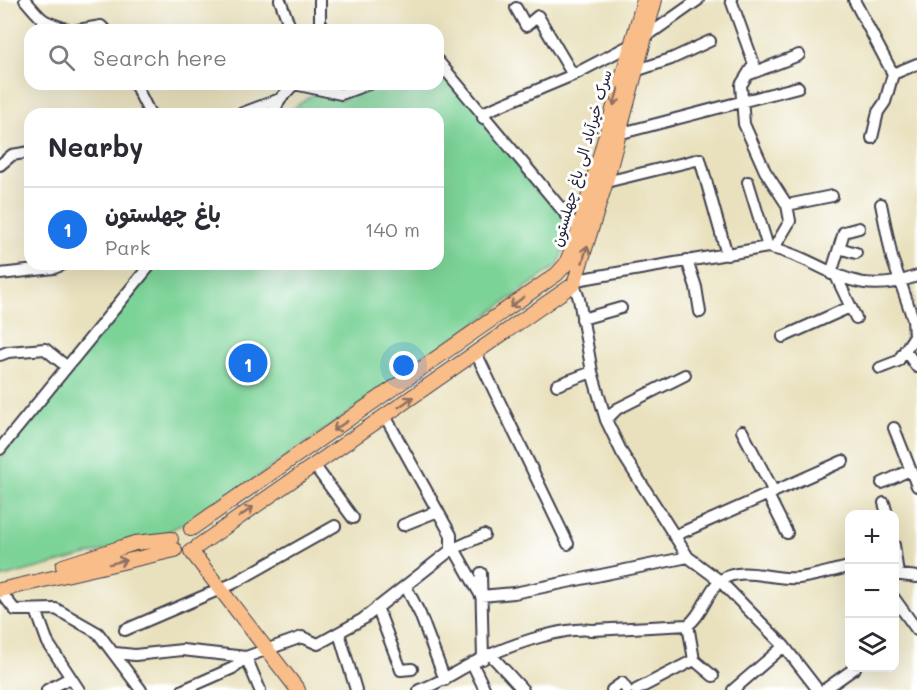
<!DOCTYPE html>
<html lang="en">
<head>
<meta charset="utf-8">
<style>
  body { margin:0; font-family:Mali,"Playpen Sans Arabic",sans-serif; background:#f7f7f7; color:#2b2b33 }
  .controls { position:absolute; right:18px; bottom:18px; display:grid; overflow:hidden; border-radius:12px; box-shadow:0 6px 24px #0002 }
  .controls button { width:54px; height:54px; display:grid; place-items:center; padding:0; border:0; border-bottom:2px solid #e1e1e2; background:#fff; color:#2b2b33; font:30px sans-serif }
  .you { position:absolute; left:404px; top:366px; width:21px; height:21px; margin:-15px; border:4px solid #fff; border-radius:50%; background:#1a73e8; box-shadow:0 0 0 9px #1a73e833 }
  .badge { display:grid; place-items:center; width:39px; height:39px; border-radius:50%; background:#1a73e8; color:#fff; font-size:20px; font-weight:700 }
  .pin { position:absolute; translate:-50% -50%; border:3px solid #fff; box-shadow:0 2px 6px #0006 }
  .list { margin:0; padding:0; list-style:none }
  h2 { display:flex; justify-content:space-between; align-items:center; height:78px; margin:0; padding:0 24px; font-size:26px }
  h2 small { font-size:20px; font-weight:400; color:#7c7c81 }
  .list li { display:grid; grid-template-columns:39px 1fr auto; gap:18px; align-items:center; box-sizing:border-box; height:84px; padding:0 24px; border-top:2px solid #e1e1e2 }
  .list b { display:block; font-size:22px; white-space:nowrap }
  .list p { margin:0; font-size:20px; white-space:nowrap; color:#7c7c81 }
  .list em { font-size:20px; font-style:normal; color:#7c7c81 }
  .icon { flex:none; width:33px; height:33px; fill:none; stroke:currentColor; stroke-width:2; stroke-linecap:round; stroke-linejoin:round }
  .map { position:relative; flex:none; width:917px; height:690px; overflow:hidden }
  .search { position:absolute; background:#fff; box-shadow:0 6px 24px #0002; left:24px; top:24px; width:420px; height:66px; display:flex; align-items:center; gap:15px; box-sizing:border-box; padding:0 21px; border-radius:18px; color:#7c7c81; font-size:22px }
  .panel { position:absolute; background:#fff; box-shadow:0 6px 24px #0002; left:24px; top:108px; width:420px; height:162px; border-radius:18px }
  .map>svg:first-child { display:block }
  .green { fill:#7cd397; stroke:#4f7a69; stroke-width:1.5 }
  .lines { fill:none; stroke-linecap:round; stroke-linejoin:round }
  .minor-casing { stroke:#403f4e; stroke-width:14 }
  .major-casing { stroke:#403f4e; stroke-width:16 }
  .minor { stroke:#fff; stroke-width:10 }
  .major { stroke:#f8bd89; stroke-width:14 }
  .oneway { stroke:#8d7062 }
  .labels { text-anchor:middle; dominant-baseline:central; stroke-width:6; stroke-linejoin:round; paint-order:stroke }
  .street-label { font-size:15px; fill:#22223b; stroke:#fff }
</style>
</head>
<body>
<div class="map">
<svg width="917" height="690" viewBox="0 0 917 690">
  <rect width="100%" height="100%" fill="#fff"/>
  <filter id="ink" filterUnits="userSpaceOnUse"><feTurbulence type="fractalNoise" baseFrequency=".0167" numOctaves="2"/><feDisplacementMap in="SourceGraphic" scale="12" xChannelSelector="R" yChannelSelector="G"/><feConvolveMatrix kernelMatrix="1 2 1 2 8 2 1 2 1" color-interpolation-filters="sRGB"/></filter>
  <filter id="wash" filterUnits="userSpaceOnUse"><feTurbulence type="fractalNoise" baseFrequency=".008" numOctaves="4" result="noise"/><feDisplacementMap in="SourceGraphic" scale="24" xChannelSelector="R" yChannelSelector="G"/><feGaussianBlur stdDeviation="1.35" result="paint"/><feColorMatrix in="noise" values="0 0 0 0 0 0 0 0 0 0 0 0 0 0 0 0 0 1.4 0 .05"/><feComposite in="paint" operator="in"/></filter>
  <g filter="url(#wash)">
    <rect width="100%" height="100%" fill="#e9e1bd"/>
    <path class="green" d="M438,62L573,223L558,265L191,524L178,526L162,535L0,578V458L157,264H438V114H285L318,91L341,100L368,84H438Z"/>
  </g>
  <g filter="url(#ink)">
    <g class="lines">
      <g class="minor-casing">
        <path id="minor" d="M25,0C46,24 39,19 69,30
          M280,0L291,30
          M731,0L754,64L741,85L744,124L765,171L787,205L790,221L774,248
          M854,0L893,74
          M516,8L526,26L538,16L573,75
          M78,30L101,26L105,30
          M317,30L320,23V0
          M438,61L579,230
          M632,72L671,59L710,41
          M747,75L799,55
          M135,84L150,114
          M294,84L341,94L369,84
          M240,114L280,99
          M273,114L280,99L294,84
          M483,118L487,111L573,75L644,38L698,0
          M618,134L798,87
          M872,138L878,112L885,102L893,74L917,64
          M0,165L12,155L30,152
          M606,182L700,159L727,255
          M748,182L768,247
          M787,205L832,196
          M839,248L856,253
          M687,260L696,287L700,312
          M0,274L54,268L64,264
          M831,274L844,232L859,228
          M836,276L856,318
          M576,280L768,247C828,260 848,301 917,276
          M574,284L579,299L592,372L606,420L622,453L688,557L719,580L784,646L818,690
          M582,319L621,308
          M783,337L850,307
          M905,350L917,367
          M476,353L568,544
          M0,355L8,352L45,349L66,366
          M880,368L898,361L914,337L913,319L892,258L881,204
          M557,385L592,372
          M385,416L451,535V550
          M606,420L617,409L685,375
          M894,428L917,486
          M742,431L774,492
          M0,449L151,264
          M314,465L353,518
          M882,483L910,470
          M768,495L787,533
          M884,503L887,514
          M403,525L438,511
          M674,536L843,461
          M894,545L898,575
          M451,550L456,552L481,596L514,593L688,557
          M481,573L483,659
          M894,574L917,577
          M406,587L420,614L445,680
          M0,591L15,610L56,609L98,633L141,690
          M894,598L917,630
          M377,607L401,670L412,669
          M36,610L48,643L79,690
          M688,625L694,660L713,676
          M125,630L232,584L335,526
          M339,633L356,690
          M115,653L135,655L182,650L246,657L302,637L318,644L363,619L451,550L484,535
          M490,654L523,690
          M472,663L485,690
          M47,690L70,678
          M183,690L233,668L246,657L260,690
          M419,690C439,684 454,672 473,663C502,648 560,626 593,630L688,625C703,614 709,588 721,580C744,565 773,581 799,578C816,576 833,570 850,567
          M612,690L622,683L627,690
          M636,690L694,660
          M733,690L784,646
          M824,690L855,668"/>
      </g>
      <g class="major-casing">
        <path id="major" d="M191,529L557,274L566,264L579,230L644,0
          M198,546L574,284L606,182L655,0
          M191,551L298,690
          M63,566L135,543L171,539
          M0,590L175,550"/>
      </g>
      <use href="#minor" class="minor"/>
      <use href="#major" class="major"/>
    </g>
    <defs><path id="oneway-shaft" d="M-6 0H5M1.5-3L5.5 0L1.5 3" fill="none" stroke-width="1.6" stroke-linecap="round" stroke-linejoin="round" transform="scale(1.5)"/></defs>
    <g class="oneway">
      <use href="#oneway-shaft" transform="translate(616 97) rotate(106)"/>
      <use href="#oneway-shaft" transform="translate(585 254) rotate(-74)"/>
      <use href="#oneway-shaft" transform="translate(517 302) rotate(144)"/>
      <use href="#oneway-shaft" transform="translate(406 402) rotate(-35)"/>
      <use href="#oneway-shaft" transform="translate(340 426) rotate(146)"/>
      <use href="#oneway-shaft" transform="translate(246 512) rotate(-35)"/>
      <use href="#oneway-shaft" transform="translate(118 562) rotate(-14)"/>
    </g>
  </g>
  <g class="labels">
    <g class="street-label">
      <text transform="translate(581 158) rotate(-74)">سرک خیرآباد الی باغ چهلستون</text>
    </g>
  </g>
</svg>
<div class="controls">
<button>+</button>
<button>−</button>
<button><svg class="icon" aria-label="layers" viewBox="0 0 24 24"><path d="M12 4l9 5-9 5-9-5zM3 14l9 5 9-5"/></svg></button>
</div>
<div class="you"></div>
<div class="pin badge" style="left:248px;top:363px">1</div>
<div class="search"><svg class="icon" aria-label="search" viewBox="0 0 24 24"><circle cx="10" cy="10" r="6"/><path d="M15 15l6 6"/></svg>Search here</div>
<section class="panel">
<h2>Nearby<small></small></h2>
<ul class="list">
<li><span class="badge">1</span><div><b>باغ چهلستون</b><p>Park</p></div><em>140 m</em></li>
</ul>
</section>
</div>
</body>
</html>
